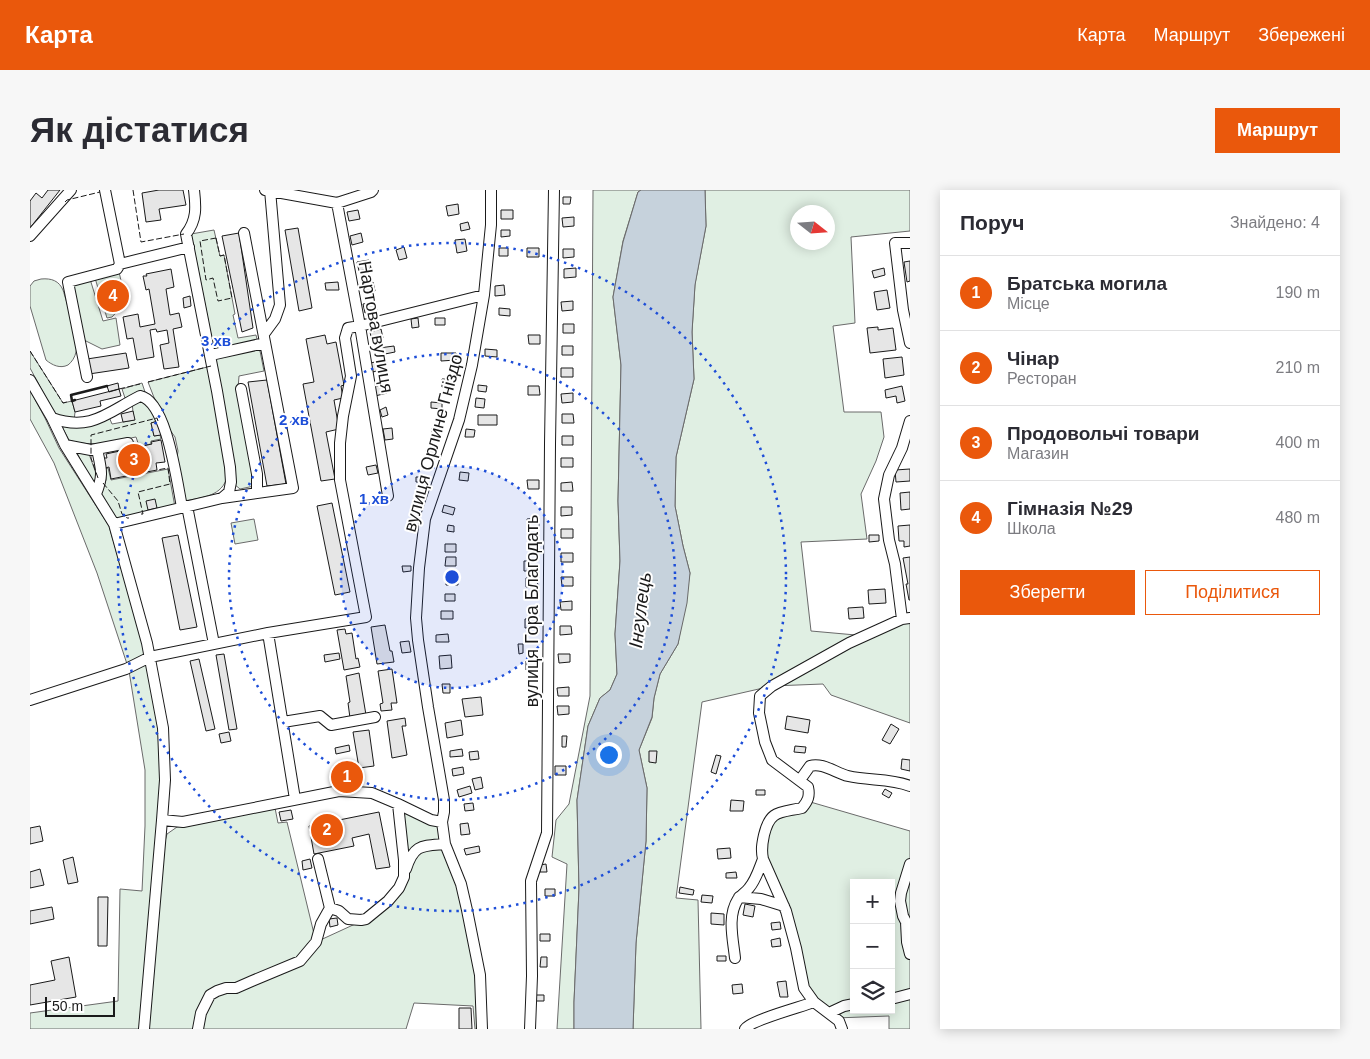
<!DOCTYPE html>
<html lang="uk">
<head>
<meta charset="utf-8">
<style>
  body { margin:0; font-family:Helvetica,sans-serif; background:#f7f7f7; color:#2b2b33 }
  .controls { position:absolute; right:15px; bottom:15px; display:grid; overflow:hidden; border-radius:0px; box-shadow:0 2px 12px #0003 }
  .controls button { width:45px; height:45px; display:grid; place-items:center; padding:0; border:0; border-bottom:1px solid #e1e1e2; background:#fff; color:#2b2b33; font:25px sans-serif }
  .compass { position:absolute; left:760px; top:15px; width:45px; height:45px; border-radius:50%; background:#fff; box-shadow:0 2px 12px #0003; rotate:107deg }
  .scale { position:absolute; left:15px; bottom:12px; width:70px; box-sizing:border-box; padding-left:5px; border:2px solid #1a1a1a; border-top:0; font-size:14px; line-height:18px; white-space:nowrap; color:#1a1a1a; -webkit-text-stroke:4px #fff; paint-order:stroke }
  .you { position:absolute; left:578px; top:564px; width:18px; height:18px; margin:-12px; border:4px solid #fff; border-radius:50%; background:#1a73e8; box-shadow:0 0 0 8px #1a73e833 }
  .badge { display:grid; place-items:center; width:32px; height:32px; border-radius:50%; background:#ea580c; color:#fff; font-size:16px; font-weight:700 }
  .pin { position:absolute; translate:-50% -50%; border:2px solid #fff; box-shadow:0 1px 5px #0006 }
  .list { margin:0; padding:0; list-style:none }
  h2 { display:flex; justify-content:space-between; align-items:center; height:65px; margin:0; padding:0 20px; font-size:21px }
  h2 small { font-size:16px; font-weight:400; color:#7c7c81 }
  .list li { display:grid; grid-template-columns:32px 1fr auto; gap:15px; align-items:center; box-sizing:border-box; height:75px; padding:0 20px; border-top:1px solid #e1e1e2 }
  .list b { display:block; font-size:19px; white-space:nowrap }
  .list p { margin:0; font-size:16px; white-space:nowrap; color:#7c7c81 }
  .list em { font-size:16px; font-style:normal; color:#7c7c81 }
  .actions { display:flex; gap:10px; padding:15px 20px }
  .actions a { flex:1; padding:11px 0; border:1px solid #ea580c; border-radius:0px; text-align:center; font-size:18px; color:#ea580c }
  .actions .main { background:#ea580c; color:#fff }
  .icon { flex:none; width:28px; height:28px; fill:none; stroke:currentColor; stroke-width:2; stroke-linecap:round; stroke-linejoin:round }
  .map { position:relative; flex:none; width:880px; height:839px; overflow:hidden; border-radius:0px }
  header { display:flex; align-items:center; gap:30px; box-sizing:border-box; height:70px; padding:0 25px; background:#ea580c; color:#fff }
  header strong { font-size:24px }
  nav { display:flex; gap:28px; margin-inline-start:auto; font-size:18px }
  .intro { display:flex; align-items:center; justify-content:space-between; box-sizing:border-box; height:120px; padding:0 30px }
  h1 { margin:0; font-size:35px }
  .button { padding:12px 22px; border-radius:0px; background:#ea580c; color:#fff; font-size:18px; font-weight:700 }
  main { display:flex; gap:30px; padding:0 30px }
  aside { flex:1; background:#fff; border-radius:0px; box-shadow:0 2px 12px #0003 }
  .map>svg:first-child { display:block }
  .green { fill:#e0efe3; stroke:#6a6a6a; fill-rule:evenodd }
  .water { fill:#c6d2dc; stroke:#6a6a6a }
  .building { fill:#e6e6e6; stroke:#1a1a1a }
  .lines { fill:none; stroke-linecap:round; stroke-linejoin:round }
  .minor-casing { stroke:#1a1a1a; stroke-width:12 }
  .minor { stroke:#fff; stroke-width:10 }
  .fence { stroke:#1a1a1a; stroke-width:1; stroke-dasharray:6 2.5; stroke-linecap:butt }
  .wall { stroke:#1a1a1a; stroke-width:2.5 }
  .ring { fill:none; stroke:#1d4ed8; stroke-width:2.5; stroke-dasharray:2.5 5 }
  .labels { text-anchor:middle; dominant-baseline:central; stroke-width:4; stroke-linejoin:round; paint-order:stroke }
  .street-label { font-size:18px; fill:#1a1a1a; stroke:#fff }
  .water-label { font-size:19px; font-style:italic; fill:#1a1a1a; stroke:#fff }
  .centre { fill:#1d4ed8; stroke:#fff; stroke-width:2.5 }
  .ring-label { font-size:15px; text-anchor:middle; font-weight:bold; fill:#1d4ed8; stroke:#fff; stroke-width:4; stroke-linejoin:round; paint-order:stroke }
</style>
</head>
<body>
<header>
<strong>Карта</strong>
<nav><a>Карта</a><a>Маршрут</a><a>Збережені</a></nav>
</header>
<div class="intro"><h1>Як дістатися</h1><a class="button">Маршрут</a></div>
<main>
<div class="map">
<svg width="880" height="839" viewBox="0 0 880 839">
  <rect width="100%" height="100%" fill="#fff"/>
  <path class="green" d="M563,0H611L608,2L593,51L583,107L591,175L588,311L590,371L585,444L587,484L580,500L570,508L558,536L547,610L549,699L544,812V839H527L537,674L522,667L526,630L539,614L560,506Z
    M675,0H880V41L821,47L825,133L803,136L814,222H851L854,247L846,271L831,304L837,349L771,352L781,441L837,446L880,428V533L801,505L793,494L742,496L672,512L646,708L668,710L671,839H603L606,753L616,651L617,598L609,560L622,528L624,508L630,484L648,454L660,383L653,356L645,316L646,267L664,189L662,142L665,94L676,36ZM768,22H798V52H768Z
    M184,40L190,66L194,65L205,124L203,125L208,148L226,145L227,149L225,152L184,160L161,44Z
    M89,82L96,112L82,127L77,128L65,88Z
    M11,89C22,88 29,91 33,100C37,113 49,152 46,162C45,167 42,172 38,175C30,179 22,175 16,170L0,116V96L4,91Z
    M60,89L73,131L86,128L90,155L72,159L54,150L43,98L44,95Z
    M225,158L230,161L234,181L209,186L208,199L224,296L210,299L204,294L185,170L188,167Z
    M0,161L33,213L42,211L45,222L44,231L27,228L0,178Z
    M181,176L197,278C197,282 197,286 196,290C190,307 169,308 154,311L146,275L148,261L145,247L140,240L134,225L125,210L118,192Z
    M112,193L116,205H105L95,208L92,199Z
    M0,200L15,228L29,258L79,336L113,453L115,465L97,474L67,383L24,273L0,229Z
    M115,209L128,231L121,233L124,246L130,245L131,249L121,251V254L109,256L106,247C84,251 61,258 39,250L30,233L79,227L82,234L104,230L102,213Z
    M47,263H51L59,264L67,286L65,297Z
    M78,278L81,290L138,279L145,317L87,328L83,326L71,305L76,290L75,279Z
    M224,329L228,350L205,354L201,333Z
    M118,473L130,538L132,591L110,839H0V823L88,811L90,699L112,701L115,636V580L99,481Z
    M777,611L880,641V839H859V826L805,828L784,812L742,690L733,652L737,633ZM824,693H861V820H824Z
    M245,618L248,633L257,632L286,752L336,729L374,687L368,621L412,632L437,721L452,839H445L443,816L384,813L376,839H117L133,658L137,644L147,637Z"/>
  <path class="water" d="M611,0H675L676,36L665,95L662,142L664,189L646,267L645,316L653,356L660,383L657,413L648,454L630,484L624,508L622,527L609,560L617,598L616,651L606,753L603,839H544V812L549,699L547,610L558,536L570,508L580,500L587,484L585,444L590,371L588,311L591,175L583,107L593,52L608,2Z"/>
  <path class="building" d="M18,0H30L0,38V11L6,3L12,8Z
    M129,0H153L156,15L129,19L131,30L116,32L112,3Z
    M533,7H541L540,14H533Z
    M428,14L429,24L418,26L416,16Z
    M328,20L330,29L319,31L317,22Z
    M471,20H483V29H471Z
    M544,27V36L533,37L532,28Z
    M438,32L440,39L431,41L430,34Z
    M268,38L282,118L269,121L255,40Z
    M471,40H480V46L471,47Z
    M209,43L223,138L212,142L192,46Z
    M331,43L333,52L322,55L320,46Z
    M435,49L437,61L427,63L425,50Z
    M374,57L377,68L369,70L366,60Z
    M469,58H478V66H469Z
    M497,58H509V67H497Z
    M533,59H544V67L533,68Z
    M339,70L341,78L329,81L327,72Z
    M880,71V91L877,92L874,72Z
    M546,78V87L534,88V79Z
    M854,78L855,85L844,88L842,81Z
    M141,79L144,97L136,99L140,125L149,123L152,137L143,139L149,177L134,179L130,155L139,153L137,140L127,142L126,139L120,140L124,167L107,170L103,148L97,149L93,127L108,124L110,137L125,134L119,99L116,100L113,86H117L116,84Z
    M308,92L309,100H296L295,93Z
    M343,92L345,101L334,103L332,94Z
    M474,95L475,105L465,106V96Z
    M857,100L860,118L847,120L844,102Z
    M160,106L161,116L154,118L153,108Z
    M543,111V120L532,121L531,112Z
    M345,112L347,121L335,123L333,114Z
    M469,118L480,119V126L469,125Z
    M388,128L389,137L382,138L381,129Z
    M405,128H415V135H405Z
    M533,134H544V143H533Z
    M848,137V140L863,138L866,160L840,163L837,138Z
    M351,139L353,148L342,151L340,142Z
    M295,145L297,154L306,152L314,195L311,196L313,208L304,210L309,239L296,242L305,289L291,291L273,194L284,192L276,149Z
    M498,145H510V154H499Z
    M364,156L365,162L350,165L349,158Z
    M532,156H543V165H532Z
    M455,159L467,160V167L455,166Z
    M96,163L99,178L59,184L57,169Z
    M411,163H426V170L411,171Z
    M872,167L874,185L855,188L853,169Z
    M352,170L354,179L343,182L341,173Z
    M531,178H543V187H531Z
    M412,189H423V197H412Z
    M237,190L256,294L237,296L218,192Z
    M88,193L89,199L79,202L77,196Z
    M355,194L357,203L345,206L343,197Z
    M448,195L457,196L456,202L448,201Z
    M498,196H509L510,205H498Z
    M872,196L875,211L867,213L866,206L856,208L855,200Z
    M89,199L91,206L70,211L71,216L45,222L42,211Z
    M543,203V212L532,213L531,204Z
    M446,208L455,209L454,218L445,217Z
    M401,212L412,213V219L401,218Z
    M356,217L358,225L352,227L350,220Z
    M103,221L105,230L93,232L91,224Z
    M532,224H543L544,233H532Z
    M448,225H467V235H448Z
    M128,231L131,245L124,246L121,233Z
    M362,238L363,249L355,250L353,239Z
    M402,238H412V244H402Z
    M436,239L445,240L444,247H435Z
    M532,246H543V255H532Z
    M131,250L135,272L126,273L127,280L81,289L79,277L75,278L73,268H77L76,264L122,254L121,252Z
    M396,260H405V269H396Z
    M531,268H543V277H531Z
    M346,275L348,283L338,285L336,277Z
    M880,279V291L866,292L865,280Z
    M430,282L439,283L438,291L429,290Z
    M386,287H396V292H386Z
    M497,290H509V299H498Z
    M542,292L543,301H531V293Z
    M880,302V319L871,320L870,303Z
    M125,309L127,318L118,320L116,311Z
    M302,313L320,402L305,405L287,316Z
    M414,315L425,318L423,325L412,322Z
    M531,317H542V325L531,326Z
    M509,328V337L497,338V329Z
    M418,335L424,336V342L417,341Z
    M880,335V356L874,357V351H869L868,336Z
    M531,339H543V348H531Z
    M148,345L167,437L150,440L132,348Z
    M839,345H849V351L839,352Z
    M415,354H426V362H415Z
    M531,363H543V372H531Z
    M416,367H426V376H415Z
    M880,367V410H879L876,394H878L873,368Z
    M494,371H499V381H494Z
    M372,376H381V381L373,382Z
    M416,386H428V395H416Z
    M531,387H543V396H532Z
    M496,388H507L508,397H496Z
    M855,399L856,413L839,414L838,400Z
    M415,404H425V411H415Z
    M542,411V420H531L530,412Z
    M833,417L834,428L819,429L818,418Z
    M411,421H423V429H411Z
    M506,428L507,437L495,438V429Z
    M355,435L360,461H362L364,472L347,474L341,437Z
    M530,436H541L542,444L530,445Z
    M315,439L316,444L322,443L326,469L328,468L330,477L314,480L307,440Z
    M418,444L419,452H406V445Z
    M379,451L381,462L372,463L370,452Z
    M488,454H493V463L489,464Z
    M309,463L310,469L295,472L294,465Z
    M194,464L207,539L199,540L186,465Z
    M528,464H540V472L529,473Z
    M421,465L422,478L410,479L409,466Z
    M169,469L185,539L176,541L160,471Z
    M496,471H507L508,479L496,480Z
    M362,479L367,513H361L362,520L351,521L350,514L353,513L348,481Z
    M329,483L336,525L320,528L318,513L320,512L316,486Z
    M412,494H420V503H413Z
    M539,497V506H528L527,498Z
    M451,507L453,525L435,527L432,509Z
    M527,516H539V524L528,525Z
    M757,526L780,530L778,543L755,539Z
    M375,528L376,536H372L377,565L362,568L357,531Z
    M431,530L433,545L417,548L415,533Z
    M861,534L869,539L860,554L852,550Z
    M339,540L344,576L329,578L323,542Z
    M199,542L201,551L191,553L189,544Z
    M532,546H537L536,557H532Z
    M319,555L320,561L306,564L305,558Z
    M765,556L776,557L775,563L764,562Z
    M432,559L433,566L420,567V561Z
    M448,561L449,569L440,570L439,562Z
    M619,561H627L626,573L619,572Z
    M686,565L691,566L686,584L681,582Z
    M872,569L880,570V581L871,579Z
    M525,576H536V585H525Z
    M433,577L434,584L423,586L422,579Z
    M451,587L453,598L445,600L442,589Z
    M440,596L442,603L429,607L427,600Z
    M855,599L862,603L859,608L852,604Z
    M726,600H735V605H726Z
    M701,610L714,611L713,621H700Z
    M443,613L444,620L435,621L434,614Z
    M261,620L263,629L251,631L249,622Z
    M349,622L360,677L346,679L339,644L322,648L324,656L284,664L279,636Z
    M438,633L440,644L431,645L430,634Z
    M10,636L13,651L0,654V638Z
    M449,656L450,662L436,665L434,659Z
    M700,658L701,668L688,669L687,659Z
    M43,667L48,692L38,694L33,670Z
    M280,669L282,678L273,680L272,671Z
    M516,674L517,682H510V675Z
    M10,679L14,695L0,698V682Z
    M706,682L707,688H696V683Z
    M650,697L664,700L663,705L649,703Z
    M515,699H525V706H515Z
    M672,705L683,706L682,713L671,712Z
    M68,707H78L77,756H68Z
    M715,714L725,716L723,727L713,725Z
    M22,717L24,729L0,734V721Z
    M681,723L694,724V735L681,734Z
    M307,728L308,735L300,737L299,729Z
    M750,732L751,739L742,740L741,733Z
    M510,744H520V751H510Z
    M750,748L751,756L742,757L741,750Z
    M687,766H696V771H687Z
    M39,767L46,807L0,815V795L25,790L21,771Z
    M511,767H517V777H510Z
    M756,791L758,807H750L747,792Z
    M712,794L713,803L703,804L702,795Z
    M504,805H514V811H504Z
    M429,818H441L442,839H429Z"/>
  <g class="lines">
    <g class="minor-casing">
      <path id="minor" d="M75,0L90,74
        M164,0C166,17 167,30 156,44L187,201L200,277L201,292L199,302L192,308
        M235,0L307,13
        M343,0L341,2L307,13L330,136L358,306
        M0,46L41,0
        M880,53H865L873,120L880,153
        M234,144L245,129L250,115L240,0
        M181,165L235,153
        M57,187L38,92L87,79L90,74L159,57
        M0,190L22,228L35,255L84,334L117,453L133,538L135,590L132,630L114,839
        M211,199L227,284V303
        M22,228C61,242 78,222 110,206C137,211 147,293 152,317
        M35,255L61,260L98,253
        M66,304C74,284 71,279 67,259
        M157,316L184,454
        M84,334L192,308L263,298L214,43
        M872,429L865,374L859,350L854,309L859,285L872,258L880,231
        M238,443L265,609
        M0,510L96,479L120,467L238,443L336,427L310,290V253L313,226L321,186L315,148L318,138L330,136L454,105
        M253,532L290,526L301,535L345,527
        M770,590L780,576C792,572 806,583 818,586C839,591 860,588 880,596
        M132,630L153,632L309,601L342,603L368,614L401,630L412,632
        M880,674L871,703L870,711L873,726L876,732L877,752L880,764
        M376,679C384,654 392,656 415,654
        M709,707L731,709L754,716
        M300,718L309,721L318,729L331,730L336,729L358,711L369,698L374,687V670L368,614
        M705,768C703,749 697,726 708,709C711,705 716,702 719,698C726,690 729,679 733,669
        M861,809L880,804
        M799,823L814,816L824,814
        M168,839L171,823L180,805L187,801L196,798H206L222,791L270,771L286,752L291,734L300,718L288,669
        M452,839L450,785L437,720L431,694L415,654L412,632L414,622V610L398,517L388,450L386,428L389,378L395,329L429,230L442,175L454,105L461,35V0
        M500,839L502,786L501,691L517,643L520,254L524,0
        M715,839C721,830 771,817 784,812
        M812,839L809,831L784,812L774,798L766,758L756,721L733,669C731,660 732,654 734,645C740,620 749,623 772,618C778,611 780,606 778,597L742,570L735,552L729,523L730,506L742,496L819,453L872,429L880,428"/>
    </g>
    <use href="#minor" class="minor"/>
    <path class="fence" d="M103,0L111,52L154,44
      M35,12L37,10L70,2
      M186,48L190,66L194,65L202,108L188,111L183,88L176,90L170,51Z
      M0,161L33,213L37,212
      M118,192L181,176
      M89,199L110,194
      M68,288L61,268V245L127,228L128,231
      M73,293L88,311L92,324L97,328H99
      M111,324H113L108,302L140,294L138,278L127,280"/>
    <path class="wall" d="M45,210L42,211L41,205L77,196"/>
  </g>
  <circle cx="422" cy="387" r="111" fill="#1d4ed8" fill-opacity=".12"/>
  <g class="ring">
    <circle cx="422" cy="387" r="111"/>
    <circle cx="422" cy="387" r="223"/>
    <circle cx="422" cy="387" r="334"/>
  </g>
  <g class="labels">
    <g class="street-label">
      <text transform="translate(346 137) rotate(80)">Нартова вулиця</text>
      <text transform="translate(403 253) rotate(-75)">вулиця Орлине Гніздо</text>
      <text transform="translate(502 421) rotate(-90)">вулиця Гора Благодать</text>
    </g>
    <g class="water-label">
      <text transform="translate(610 420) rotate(-83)">Інгулець</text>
    </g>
  </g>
  <circle cx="422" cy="387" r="8" class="centre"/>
  <g class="ring-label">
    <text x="186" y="156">3 хв</text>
    <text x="264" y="235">2 хв</text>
    <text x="344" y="314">1 хв</text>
  </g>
</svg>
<div class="controls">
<button>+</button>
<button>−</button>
<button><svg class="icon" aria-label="layers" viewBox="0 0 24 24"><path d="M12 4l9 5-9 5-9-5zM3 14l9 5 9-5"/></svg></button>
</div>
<svg class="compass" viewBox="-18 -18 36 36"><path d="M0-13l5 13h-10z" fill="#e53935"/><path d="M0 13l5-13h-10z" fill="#7c7c81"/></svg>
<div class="scale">50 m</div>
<div class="you"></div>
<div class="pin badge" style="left:317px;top:587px">1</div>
<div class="pin badge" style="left:297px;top:640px">2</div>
<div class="pin badge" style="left:104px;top:270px">3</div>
<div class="pin badge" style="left:83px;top:106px">4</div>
</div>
<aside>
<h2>Поруч<small>Знайдено: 4</small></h2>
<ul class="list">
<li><span class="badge">1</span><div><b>Братська могила</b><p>Місце</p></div><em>190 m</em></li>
<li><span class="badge">2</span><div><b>Чінар</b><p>Ресторан</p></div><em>210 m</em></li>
<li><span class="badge">3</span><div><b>Продовольчі товари</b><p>Магазин</p></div><em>400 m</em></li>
<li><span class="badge">4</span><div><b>Гімназія №29</b><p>Школа</p></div><em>480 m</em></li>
</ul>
<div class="actions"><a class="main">Зберегти</a><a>Поділитися</a></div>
</aside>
</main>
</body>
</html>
